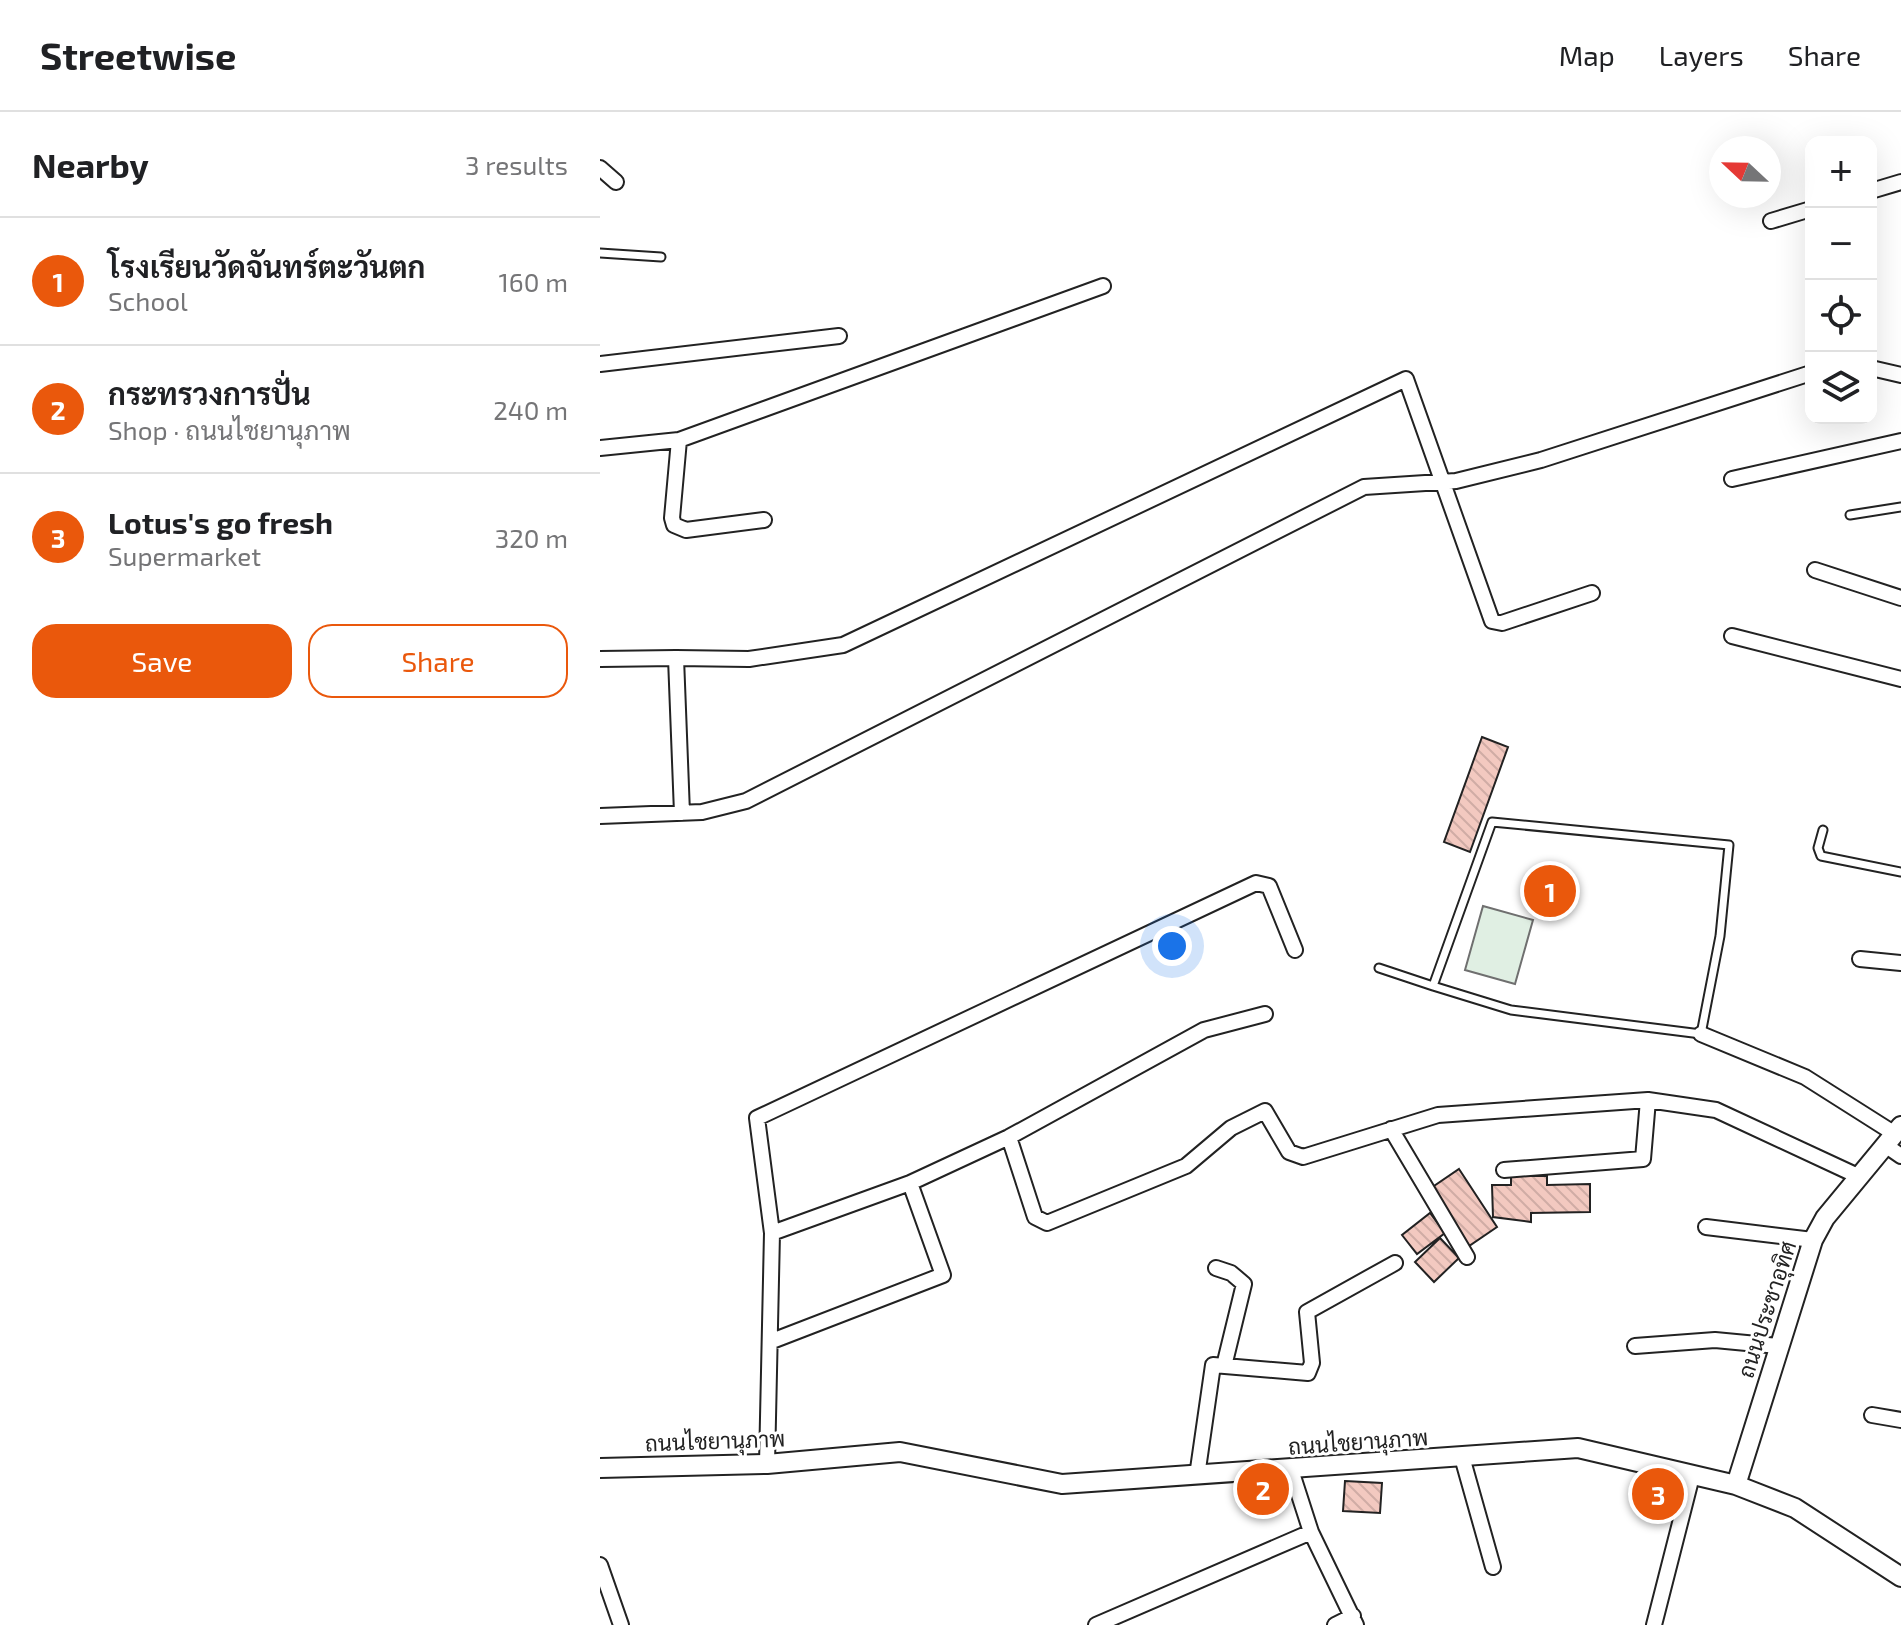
<!DOCTYPE html>
<html lang="en">
<head>
<meta charset="utf-8">
<style>
  body { margin:0; font-family:"Exo 2",Sarabun,sans-serif; background:#f2f2f2; color:#202124 }
  .controls { position:absolute; right:24px; top:24px; display:grid; overflow:hidden; border-radius:16px; box-shadow:0 8px 32px #0002 }
  .controls button { width:72px; height:72px; display:grid; place-items:center; padding:0; border:0; border-bottom:2px solid #e0e0e0; background:#fff; color:#202124; font:40px sans-serif }
  .compass { position:absolute; left:1109px; top:24px; width:72px; height:72px; border-radius:50%; background:#fff; box-shadow:0 8px 32px #0002; rotate:292deg }
  .you { position:absolute; left:572px; top:834px; width:28px; height:28px; margin:-20px; border:6px solid #fff; border-radius:50%; background:#1a73e8; box-shadow:0 0 0 12px #1a73e833 }
  .badge { display:grid; place-items:center; width:52px; height:52px; border-radius:50%; background:#ea580c; color:#fff; font-size:26px; font-weight:700 }
  .pin { position:absolute; translate:-50% -50%; border:4px solid #fff; box-shadow:0 2px 8px #0006 }
  .list { margin:0; padding:0; list-style:none }
  h2 { display:flex; justify-content:space-between; align-items:center; height:104px; margin:0; padding:0 32px; font-size:34px }
  h2 small { font-size:26px; font-weight:400; color:#757577 }
  .list li { display:grid; grid-template-columns:52px 1fr auto; gap:24px; align-items:center; box-sizing:border-box; height:128px; padding:0 32px; border-top:2px solid #e0e0e0 }
  .list b { display:block; font-size:30px; white-space:nowrap }
  .list p { margin:0; font-size:26px; white-space:nowrap; color:#757577 }
  .list em { font-size:26px; font-style:normal; color:#757577 }
  .actions { display:flex; gap:16px; padding:24px 32px }
  .actions a { flex:1; padding:18px 0; border:2px solid #ea580c; border-radius:24px; text-align:center; font-size:28px; color:#ea580c }
  .actions .main { background:#ea580c; color:#fff }
  .icon { flex:none; width:44px; height:44px; fill:none; stroke:currentColor; stroke-width:2; stroke-linecap:round; stroke-linejoin:round }
  .map { position:relative; flex:none; width:1301px; height:1513px; overflow:hidden }
  header { display:flex; align-items:center; gap:48px; box-sizing:border-box; height:112px; padding:0 40px; background:#fff; border-bottom:2px solid #e0e0e0 }
  header strong { font-size:38px }
  nav { display:flex; gap:44px; margin-inline-start:auto; font-size:28px }
  main { display:flex }
  aside { flex:1; background:#fff }
  .map>svg:first-child { display:block }
  .pitch { fill:#e0efe3; stroke:#6f6f6f; stroke-width:2 }
  .building { fill:url(#building-back-hatch); stroke:#222; stroke-width:2 }
  .lines { fill:none; stroke-linecap:round; stroke-linejoin:round }
  .service-casing { stroke:#222; stroke-width:11 }
  .minor-casing { stroke:#222; stroke-width:18 }
  .tertiary-casing { stroke:#222; stroke-width:22 }
  .service { stroke:#fff; stroke-width:7 }
  .minor { stroke:#fff; stroke-width:14 }
  .tertiary { stroke:#fff; stroke-width:18 }
  .labels { text-anchor:middle; dominant-baseline:central; stroke-width:6; stroke-linejoin:round; paint-order:stroke }
  .street-label { font-size:22px; fill:#222; stroke:#fff }
</style>
</head>
<body>
<header>
<strong>Streetwise</strong>
<nav><a>Map</a><a>Layers</a><a>Share</a></nav>
</header>
<main>
<aside>
<h2>Nearby<small>3 results</small></h2>
<ul class="list">
<li><span class="badge">1</span><div><b>โรงเรียนวัดจันทร์ตะวันตก</b><p>School</p></div><em>160 m</em></li>
<li><span class="badge">2</span><div><b>กระทรวงการปั่น</b><p>Shop · ถนนไชยานุภาพ</p></div><em>240 m</em></li>
<li><span class="badge">3</span><div><b>Lotus's go fresh</b><p>Supermarket</p></div><em>320 m</em></li>
</ul>
<div class="actions"><a class="main">Save</a><a>Share</a></div>
</aside>
<div class="map">
<svg width="1301" height="1513" viewBox="0 0 1301 1513">
  <defs>
    <pattern id="building-back-hatch" width="6" height="6" patternUnits="userSpaceOnUse" patternTransform="scale(2)"><rect width="6" height="6" fill="#f3c9c0"/><path d="M-1 5l2 2M0 0l6 6M5-1l2 2" fill="none" stroke="#d0aca5"/></pattern>
  </defs>
  <rect width="100%" height="100%" fill="#fff"/>
  <path class="pitch" d="M883,794L933,808L915,872L865,858Z"/>
  <path class="building" d="M882,625L908,635L870,740L844,730Z
    M859,1057L897,1115L869,1134L831,1076Z
    M911,1064H947V1073L990,1072V1100L931,1101V1110L893,1105L892,1073H911Z
    M830,1101L845,1121L817,1142L802,1123Z
    M840,1126L859,1146L834,1170L815,1150Z
    M745,1369L782,1371L780,1401L743,1399Z"/>
  <g class="lines">
    <g class="service-casing">
      <path id="service" d="M0,141L61,145
        M1250,403L1301,395
        M892,710L1129,733L1120,824L1101,922L911,898L833,874Z
        M1223,718L1218,736L1221,744L1301,760
        M779,856L833,874"/>
    </g>
    <g class="minor-casing">
      <path id="minor" d="M0,56L16,70
        M1271,79L1301,70
        M1171,109L1211,97
        M0,252L239,224
        M1271,256L1301,263
        M79,328L72,406L74,413L86,418L164,408
        M0,336L79,328L503,174
        M1132,367L1301,329
        M1215,458L1301,486
        M1132,524L1301,567
        M76,546L149,547L243,533L806,267L892,509L902,511L992,481
        M0,547L76,546L82,701
        M0,704L102,700L146,689L764,375L856,369L941,348L1211,261
        M1260,847L1301,851
        M1101,922L1205,965L1295,1022
        M791,1017L867,1145
        M409,1025L435,1105L447,1111L586,1054L631,1016L665,999L689,1040L703,1045L838,1003L1048,988L1116,998L1260,1065
        M1285,1033L1301,1044
        M904,1058L1043,1047L1048,988
        M1106,1115L1213,1128
        M172,1121L310,1071L409,1025L604,918L665,902
        M616,1156L631,1161L644,1172L624,1254
        M172,1229L343,1163L310,1071
        M1035,1234L1115,1228L1178,1234
        M1272,1303L1301,1308
        M862,1345L893,1455
        M167,1352L172,1121L157,1006L656,771L669,774L695,838
        M691,1358L711,1420L756,1513
        M597,1364L613,1253L708,1261L712,1251L707,1200L795,1151
        M0,1453L21,1513
        M496,1513L711,1420
        M735,1513L753,1504
        M1054,1513L1092,1364"/>
    </g>
    <g class="tertiary-casing">
      <path id="tertiary" d="M0,1356L167,1352L300,1340L462,1372L978,1336L1136,1373L1195,1396L1301,1465
        M1136,1373L1213,1128L1225,1106L1301,1014"/>
    </g>
    <use href="#service" class="service"/>
    <use href="#minor" class="minor"/>
    <use href="#tertiary" class="tertiary"/>
  </g>
  <g class="labels">
    <g class="street-label">
      <text transform="translate(1166 1197) rotate(-72)">ถนนประชาอุทิศ</text>
      <text transform="translate(115 1328) rotate(-2)">ถนนไชยานุภาพ</text>
      <text transform="translate(758 1329) rotate(-4)">ถนนไชยานุภาพ</text>
    </g>
  </g>
</svg>
<div class="controls">
<button>+</button>
<button>−</button>
<button><svg class="icon" aria-label="locate" viewBox="0 0 24 24"><circle cx="12" cy="12" r="6"/><path d="M12 2v4M12 18v4M2 12h4M18 12h4"/></svg></button>
<button><svg class="icon" aria-label="layers" viewBox="0 0 24 24"><path d="M12 4l9 5-9 5-9-5zM3 14l9 5 9-5"/></svg></button>
</div>
<svg class="compass" viewBox="-18 -18 36 36"><path d="M0-13l5 13h-10z" fill="#e53935"/><path d="M0 13l5-13h-10z" fill="#757577"/></svg>
<div class="you"></div>
<div class="pin badge" style="left:950px;top:779px">1</div>
<div class="pin badge" style="left:663px;top:1377px">2</div>
<div class="pin badge" style="left:1058px;top:1382px">3</div>
</div>
</main>
</body>
</html>
